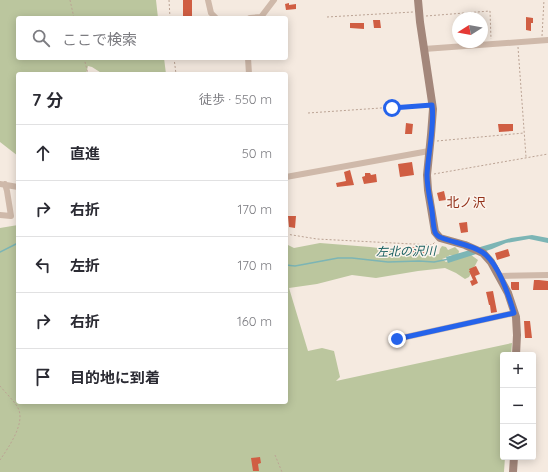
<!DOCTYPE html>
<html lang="ja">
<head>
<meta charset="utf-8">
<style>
  body { margin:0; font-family:Quicksand,"Noto Sans JP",sans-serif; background:#f7f7f7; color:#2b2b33 }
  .controls { position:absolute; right:12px; bottom:12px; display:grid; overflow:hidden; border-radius:4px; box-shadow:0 2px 10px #0003 }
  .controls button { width:36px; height:36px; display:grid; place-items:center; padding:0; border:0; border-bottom:1px solid #e1e1e2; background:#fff; color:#2b2b33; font:20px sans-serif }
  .compass { position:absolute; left:452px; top:12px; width:36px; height:36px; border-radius:50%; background:#fff; box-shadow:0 2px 10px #0003; rotate:259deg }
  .stop { position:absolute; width:12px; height:12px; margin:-9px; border:3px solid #2563eb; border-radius:50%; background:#fff }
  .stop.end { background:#2563eb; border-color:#fff; box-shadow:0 1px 4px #0008 }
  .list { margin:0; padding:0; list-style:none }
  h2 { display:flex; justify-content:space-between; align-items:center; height:52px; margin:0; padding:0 16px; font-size:17px }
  h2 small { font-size:13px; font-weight:400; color:#7c7c81 }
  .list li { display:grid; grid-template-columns:26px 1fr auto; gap:12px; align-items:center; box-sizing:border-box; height:56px; padding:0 16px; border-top:1px solid #e1e1e2 }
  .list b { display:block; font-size:15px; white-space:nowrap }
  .list em { font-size:13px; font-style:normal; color:#7c7c81 }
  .icon { flex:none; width:22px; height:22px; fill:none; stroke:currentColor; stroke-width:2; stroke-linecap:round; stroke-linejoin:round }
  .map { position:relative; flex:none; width:548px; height:472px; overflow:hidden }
  .search { position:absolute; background:#fff; box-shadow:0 2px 10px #0003; left:16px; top:16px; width:272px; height:44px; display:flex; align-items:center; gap:10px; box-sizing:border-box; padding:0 14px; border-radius:4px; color:#7c7c81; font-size:15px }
  .panel { position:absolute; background:#fff; box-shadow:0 2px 10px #0003; left:16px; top:72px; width:272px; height:332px; border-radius:4px }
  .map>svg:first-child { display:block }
  .green { fill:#bbc69e }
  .water { fill:#7cb5b5 }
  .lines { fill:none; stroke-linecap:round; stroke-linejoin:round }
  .stream { stroke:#7cb5b5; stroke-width:1.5 }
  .building { fill:#d05e43 }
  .path { stroke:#bba394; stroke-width:1; stroke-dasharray:2 2; stroke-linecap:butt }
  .street { stroke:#cfb9aa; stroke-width:6 }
  .secondary { stroke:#a3877b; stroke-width:8 }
  .route { stroke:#2563eb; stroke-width:5 }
  .labels { text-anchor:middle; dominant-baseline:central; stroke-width:3; stroke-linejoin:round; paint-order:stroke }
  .water-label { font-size:12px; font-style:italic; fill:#1b6162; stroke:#fcf4ed }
  .quarter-label { font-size:13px; fill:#93321b; stroke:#fcf4ed }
</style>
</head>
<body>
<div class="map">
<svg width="548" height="472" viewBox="0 0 548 472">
  <rect width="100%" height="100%" fill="#f5eae0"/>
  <path class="green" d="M0,0H156L158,18H18V58H164L166,74H103L92,67L88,66L86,74H18V156L0,142Z
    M18,225V402H286V244L294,248L320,243L370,247L435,255L439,254L440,249L442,246L446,247L448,250L455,247L459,251L458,256H454L450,255L445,258L442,259L446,262L467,252L478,260L469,277L465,279L456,273L445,268L418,271L376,278L352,275L317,284L289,288L308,351L322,348L334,351L340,377L336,381L512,343L511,355H503V457H505L504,472H0V228Z"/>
  <path class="water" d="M532,235L548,238V243L529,239L506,243L492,249L448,263L446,257L511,238Z"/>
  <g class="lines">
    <path class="stream" d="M0,252L18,243
      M286,265L295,266L338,258H352L388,262L419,261L434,262L449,259"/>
  </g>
  <path class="building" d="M183,0H192V18H183Z
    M289,3V5L296,4V9L286,10L285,4Z
    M526,17L533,18V23H531V31L526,30Z
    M373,20H380L381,28H374Z
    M350,23H364V29L350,28Z
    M406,123L413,124L412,134H405Z
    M498,124H513V131L499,132Z
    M412,162L414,175L400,177L398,164Z
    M350,170L354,185L337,187L336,183L346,181L344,172Z
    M365,173H370L371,175L376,174L377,182L364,184L362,177L365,176Z
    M444,191L446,200L439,201L437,193Z
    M288,216H296L295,228L289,227Z
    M467,222L468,232L461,233L459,223Z
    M412,247L425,248L424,253L412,252Z
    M508,249L510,256L497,260L495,253Z
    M476,266L480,274L475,276L478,283L472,286L470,281L473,280L469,271H470L469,269Z
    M534,280H539L548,281V290H533Z
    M511,282H519V290H512L511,288Z
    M493,291L497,312L491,313L490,305H489L486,292Z
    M524,321H530L532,338H525Z
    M260,457L261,463L258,464L259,471H253L251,458Z"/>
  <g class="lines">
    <path class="path" d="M70,0L74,18
      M169,0L170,18
      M426,16L490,11L491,39
      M327,17L413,12
      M542,36L544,0
      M518,47L526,157
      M84,58L88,74
      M174,58L176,74
      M308,113L425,105
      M437,141L524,133
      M434,174L548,154
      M286,234L317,239L432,245L435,242
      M0,386C4,391 16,403 18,408C26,423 8,448 0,460
      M275,455L282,472"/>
    <path class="street" d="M208,0L211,13L216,18
      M250,18L261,17L274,0
      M424,49L548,40
      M248,58L249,74
      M286,177L429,151
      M0,184L18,187
      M0,215L11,216L7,191L5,184
      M499,276L548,275
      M397,339L514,313"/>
    <path class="secondary" d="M418,0L420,22L433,109L431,135L427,175L428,190L435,232L440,238L465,245L483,253L491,262L508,293L516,317L517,335L516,355
      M513,472L514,457"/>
  </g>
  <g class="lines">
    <path class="route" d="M392,108L432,105C435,126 428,153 427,175C427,187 430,199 432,211C433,218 433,226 435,232C436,235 439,237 442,238C455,243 469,244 482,252C498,262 509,296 514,313L397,339"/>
  </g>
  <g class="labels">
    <g class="water-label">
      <text transform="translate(406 251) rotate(-1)">左北の沢川</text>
    </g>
    <g class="quarter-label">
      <text x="466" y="202">北ノ沢</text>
    </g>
  </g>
</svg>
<div class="controls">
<button>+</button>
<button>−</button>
<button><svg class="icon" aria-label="layers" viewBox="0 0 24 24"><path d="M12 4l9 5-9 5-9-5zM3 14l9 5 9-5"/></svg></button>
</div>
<svg class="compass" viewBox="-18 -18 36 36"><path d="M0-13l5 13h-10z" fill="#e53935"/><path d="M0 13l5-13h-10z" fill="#7c7c81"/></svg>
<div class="stop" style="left:392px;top:108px"></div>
<div class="stop end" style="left:397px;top:339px"></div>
<div class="search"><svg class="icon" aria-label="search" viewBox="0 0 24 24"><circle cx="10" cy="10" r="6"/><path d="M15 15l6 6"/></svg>ここで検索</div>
<section class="panel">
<h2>7 分<small>徒歩 · 550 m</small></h2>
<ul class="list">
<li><svg class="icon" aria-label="ahead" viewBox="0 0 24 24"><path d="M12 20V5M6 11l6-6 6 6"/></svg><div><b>直進</b></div><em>50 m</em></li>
<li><svg class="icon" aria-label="right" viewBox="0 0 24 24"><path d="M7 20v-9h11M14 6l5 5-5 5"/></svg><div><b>右折</b></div><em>170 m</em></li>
<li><svg class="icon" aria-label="left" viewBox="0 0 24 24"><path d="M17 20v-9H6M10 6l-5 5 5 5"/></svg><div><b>左折</b></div><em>170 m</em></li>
<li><svg class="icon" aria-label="right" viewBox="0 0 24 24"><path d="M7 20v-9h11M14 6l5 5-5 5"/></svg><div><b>右折</b></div><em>160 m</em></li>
<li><svg class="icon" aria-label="arrive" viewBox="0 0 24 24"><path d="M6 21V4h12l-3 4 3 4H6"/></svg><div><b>目的地に到着</b></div></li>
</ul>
</section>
</div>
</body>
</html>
